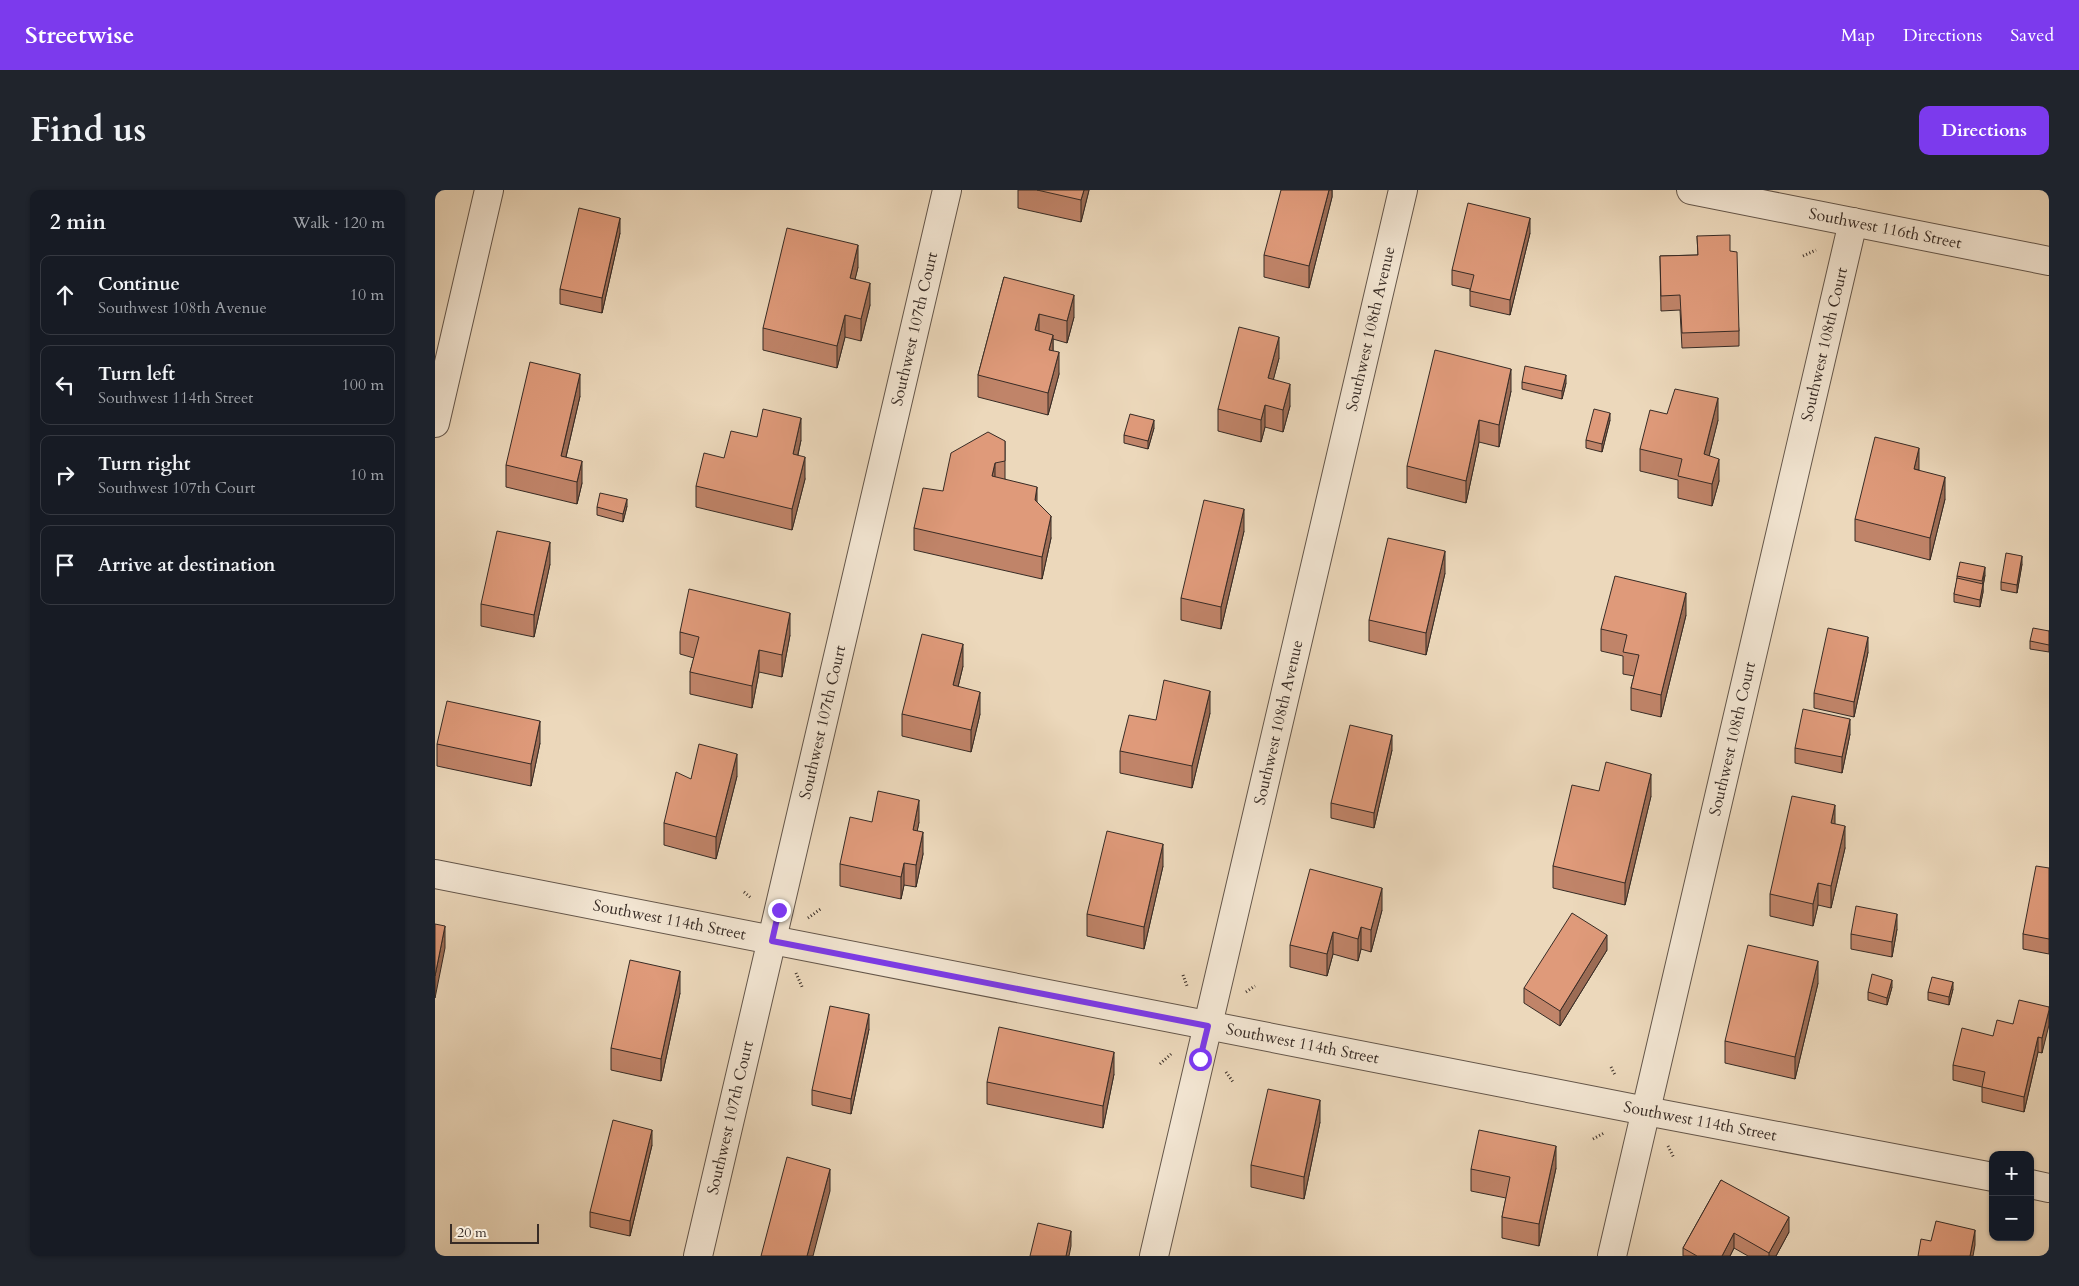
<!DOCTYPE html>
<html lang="en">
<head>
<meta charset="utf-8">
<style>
  body { margin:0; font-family:Cardo,serif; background:#20242c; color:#f1f3f6 }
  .controls { position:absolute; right:15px; bottom:15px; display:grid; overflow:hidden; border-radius:10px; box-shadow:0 1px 4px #0004 }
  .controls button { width:45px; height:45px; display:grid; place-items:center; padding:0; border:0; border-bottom:1px solid #363941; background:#171b24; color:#f1f3f6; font:25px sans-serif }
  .scale { position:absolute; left:15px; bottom:12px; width:89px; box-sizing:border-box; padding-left:5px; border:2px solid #372b25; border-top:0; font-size:14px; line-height:18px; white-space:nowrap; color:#372b25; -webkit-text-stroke:4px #f3e6d3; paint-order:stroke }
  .stop { position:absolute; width:15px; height:15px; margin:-11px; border:4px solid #7c3aed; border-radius:50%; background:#fff }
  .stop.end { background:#7c3aed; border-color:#fff; box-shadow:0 1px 5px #0008 }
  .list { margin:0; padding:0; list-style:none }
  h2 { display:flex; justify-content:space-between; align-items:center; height:65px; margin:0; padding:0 20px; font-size:21px }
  h2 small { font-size:16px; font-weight:400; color:#9ea1a6 }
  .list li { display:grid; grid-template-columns:32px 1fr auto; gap:15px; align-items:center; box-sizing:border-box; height:80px; margin:0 10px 10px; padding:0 10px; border:1px solid #363941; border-radius:10px }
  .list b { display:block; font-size:19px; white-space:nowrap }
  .list p { margin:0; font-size:16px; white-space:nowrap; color:#9ea1a6 }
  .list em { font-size:16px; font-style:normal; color:#9ea1a6 }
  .icon { flex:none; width:28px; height:28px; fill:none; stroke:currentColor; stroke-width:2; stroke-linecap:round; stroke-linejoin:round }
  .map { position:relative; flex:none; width:1614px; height:1066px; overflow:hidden; border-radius:10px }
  header { display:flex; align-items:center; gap:30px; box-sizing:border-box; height:70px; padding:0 25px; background:#7c3aed; color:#fff }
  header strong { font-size:24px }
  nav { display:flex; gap:28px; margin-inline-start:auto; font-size:18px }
  .intro { display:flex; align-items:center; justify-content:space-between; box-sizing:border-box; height:120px; padding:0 30px }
  h1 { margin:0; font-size:35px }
  .button { padding:12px 22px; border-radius:10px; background:#7c3aed; color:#fff; font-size:18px; font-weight:700 }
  main { display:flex; gap:30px; padding:0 30px }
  aside { flex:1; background:#171b24; border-radius:10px; box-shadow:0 1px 4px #0004 }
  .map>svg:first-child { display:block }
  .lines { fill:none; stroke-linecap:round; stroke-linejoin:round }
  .minor-casing { stroke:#64564a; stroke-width:30 }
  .tertiary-casing { stroke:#64564a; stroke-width:30 }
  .path { stroke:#372b25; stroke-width:3; stroke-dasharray:1 2.5; stroke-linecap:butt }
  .minor { stroke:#f3e6d3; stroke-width:28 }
  .tertiary { stroke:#f3e6d3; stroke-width:28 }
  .wall { fill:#c08469; stroke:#372b25 }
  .shaded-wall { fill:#9c6c55; stroke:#372b25 }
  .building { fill:#df9a7a; stroke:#372b25 }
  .route { stroke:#7c3aed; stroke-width:6 }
  .labels { text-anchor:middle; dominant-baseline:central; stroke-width:4.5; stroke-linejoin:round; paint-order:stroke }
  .street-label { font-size:16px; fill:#372b25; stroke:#f3e6d3 }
</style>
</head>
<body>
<header>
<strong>Streetwise</strong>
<nav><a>Map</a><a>Directions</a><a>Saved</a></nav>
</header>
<div class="intro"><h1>Find us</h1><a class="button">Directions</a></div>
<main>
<aside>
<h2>2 min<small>Walk · 120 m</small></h2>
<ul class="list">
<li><svg class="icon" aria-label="ahead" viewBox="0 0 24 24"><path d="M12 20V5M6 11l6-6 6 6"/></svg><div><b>Continue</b><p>Southwest 108th Avenue</p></div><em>10 m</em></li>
<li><svg class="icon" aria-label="left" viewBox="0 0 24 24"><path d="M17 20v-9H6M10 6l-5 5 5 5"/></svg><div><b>Turn left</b><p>Southwest 114th Street</p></div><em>100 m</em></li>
<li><svg class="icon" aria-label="right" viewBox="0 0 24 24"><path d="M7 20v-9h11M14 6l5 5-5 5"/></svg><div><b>Turn right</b><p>Southwest 107th Court</p></div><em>10 m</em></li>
<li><svg class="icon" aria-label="arrive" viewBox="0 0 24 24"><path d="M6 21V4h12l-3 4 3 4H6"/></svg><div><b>Arrive at destination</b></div></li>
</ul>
</aside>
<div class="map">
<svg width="1614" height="1066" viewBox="0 0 1614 1066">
  <rect width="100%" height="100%" fill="#ecd8bb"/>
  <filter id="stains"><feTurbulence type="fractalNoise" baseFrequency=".004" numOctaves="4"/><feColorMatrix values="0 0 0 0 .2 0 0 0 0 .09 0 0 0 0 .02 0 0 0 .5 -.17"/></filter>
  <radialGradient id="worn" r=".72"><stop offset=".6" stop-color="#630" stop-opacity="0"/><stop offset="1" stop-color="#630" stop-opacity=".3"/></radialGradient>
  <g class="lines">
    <g class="minor-casing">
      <g id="minor">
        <path id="s1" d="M0,684L1211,921L1558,987"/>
        <path d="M1595,994L1614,998"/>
        <path id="s2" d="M263,1066L512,0"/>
        <path id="s3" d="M719,1066L968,0"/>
        <path id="s4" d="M1177,1066L1418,32"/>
      </g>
    </g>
    <g class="tertiary-casing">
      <g id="tertiary">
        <path id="s5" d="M1256,0L1614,71"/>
        <path d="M0,233L54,0"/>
      </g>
    </g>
    <path class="path" d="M1368,66L1381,60
      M309,702L316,708
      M373,728L387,718
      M361,783L368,799
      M748,785L752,796
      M811,802L820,796
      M725,874L736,864
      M1176,877L1180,885
      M791,882L798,892
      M1158,949L1169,943
      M1233,956L1239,968"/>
    <use href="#minor" class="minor"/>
    <use href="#tertiary" class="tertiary"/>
  </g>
  <path class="wall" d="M583,0H654L646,32L583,18Z
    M897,0V7L874,98L829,87V65Z
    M185,43L167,123L125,114V99Z
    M1095,43L1075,125L1035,116V99L1017,95V80Z
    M1262,46L1295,61L1304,141V156L1247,158L1245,120L1226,121L1225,66L1263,65Z
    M423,77L420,89L435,115L426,151L410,147L402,178L328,160V138Z
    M569,87L639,127L632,153L618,149V161L624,184L613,225L543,207V185Z
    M844,168L838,190L855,216L848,242L830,237L826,252L783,241V219Z
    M1087,192L1131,193L1127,209L1087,199Z
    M1076,201L1064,257L1044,252L1031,313L972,298V276Z
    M145,206L131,267L147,293L142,314L71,297V275Z
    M1232,224L1283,230L1274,266L1284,291L1277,316L1243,308V290L1205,281V259Z
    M1175,230L1167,262L1151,258V250Z
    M719,238L713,259L689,253V245Z
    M322,247L366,250L363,265L370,289L357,340L261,317V296L289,268Z
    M570,251V289L602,313L616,348L607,389L479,360V338L508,301Z
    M1484,280L1510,309L1495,370L1420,351V329Z
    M192,316L188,332L162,325V317Z
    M809,341L786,439L746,430V408Z
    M115,374L99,447L46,436V414Z
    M1587,374L1582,403L1566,400V392Z
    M1010,383L991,465L934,451V430Z
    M1550,385L1548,396V402L1545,417L1519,412V404L1522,390V386Z
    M1251,425L1226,527L1196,520V498L1199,486L1188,484V466L1166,461V439Z
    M1614,441V462L1595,459V451Z
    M245,442L355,445L347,487L324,482L317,518L255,504V482L259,468L245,464Z
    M1433,462L1419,527L1379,518V503Z
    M528,476L523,497L545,524L536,562L467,546V524Z
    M775,523L757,598L685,583V561L721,530Z
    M1415,544L1407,583L1360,573V558Z
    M105,553L96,596L2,576V554Z
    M957,560L939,638L896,628V613Z
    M302,586L281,669L229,655V633L256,589Z
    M1164,601L1216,606L1190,715L1118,698V676Z
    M437,632H484L482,641L488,664L481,697L469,695L466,709L405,696V674Z
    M1400,634L1410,658L1396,718L1383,715L1378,736L1335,726V704Z
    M728,676L709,759L652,746V724Z
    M1614,678V764L1588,759V744Z
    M947,720L936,762L926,759L923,771L898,764L892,786L855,777V755Z
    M1462,739L1457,767L1416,759V744Z
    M1172,760L1125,836L1089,813V798Z
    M1383,793L1360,889L1290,873V851Z
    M1457,797L1452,815L1433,810V802Z
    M1518,799L1514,815L1493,810V802Z
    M245,803L226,891L176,880V858Z
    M1614,817L1607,863L1603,862L1589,922L1547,912V897L1518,890V875L1558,846L1578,834Z
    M434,839L416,924L377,915V900Z
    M679,884L668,938L552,914V892Z
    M885,932L869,1009L816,997V975Z
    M217,955L195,1046L155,1037V1022Z
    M1121,978L1104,1056L1067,1048V1027L1071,1008L1036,1001V979Z
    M1286,990L1354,1042L1341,1066H1313L1299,1058L1295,1066H1248V1058Z"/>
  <path class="shaded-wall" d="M649,0H654L646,32V10Z
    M894,0H897V7L874,98V76Z
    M185,28V43L167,123V108Z
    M1095,28V43L1075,125V110Z
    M423,55V77L415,110V88Z
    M435,93V115L426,151V129Z
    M639,105V127L632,153V131Z
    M604,124V146L600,140Z
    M410,125V147L402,178V156Z
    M618,145V167L614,160Z
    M844,147V168L833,210V188Z
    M624,162V184L613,225V203Z
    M1076,179V201L1064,257V235Z
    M145,184V206L126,288V266Z
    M1131,185V193L1127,209V201Z
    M855,194V216L848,242V220Z
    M1283,208V230L1269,286V264Z
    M830,215V237L826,252V230Z
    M1175,223V230L1167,262V254Z
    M366,228V250L358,286V264Z
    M719,230V238L713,259V251Z
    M1044,230V252L1031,313V291Z
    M1484,258V280L1479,279Z
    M370,267V289L357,340V319Z
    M1284,269V291L1277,316V294Z
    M147,271V293L142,314V292Z
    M560,273V295L557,286Z
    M1510,287V309L1495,370V348Z
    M602,297V319L600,310Z
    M192,309V316L188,332V324Z
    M809,319V341L786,439V417Z
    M616,326V348L607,389V367Z
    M115,352V374L99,447V425Z
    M1010,361V383L991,465V443Z
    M1587,366V374L1582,403V395Z
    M1550,377V385L1548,396V402L1545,417V410Z
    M1251,403V425L1226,527V505Z
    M355,423V445L347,487V465Z
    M1433,447V462L1419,527V512Z
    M528,454V476L518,517V495Z
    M324,460V482L317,518V496Z
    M775,501V523L757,598V576Z
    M545,502V524L536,562V540Z
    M1415,529V544L1407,583V567Z
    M105,531V553L96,596V574Z
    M957,545V560L939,638V623Z
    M302,564V586L281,669V647Z
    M1216,584V606L1190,715V693Z
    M484,610V632L478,662V640Z
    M1400,615V637L1396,633Z
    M1410,636V658L1396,718V696Z
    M488,642V664L481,697V675Z
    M728,654V676L709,759V737Z
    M469,673V695L466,709V687Z
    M1383,693V715L1378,736V714Z
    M947,698V720L936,762V740Z
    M1462,724V739L1457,767V752Z
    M10,736V758L0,808V786Z
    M926,737V759L923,771V749Z
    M898,742V764L892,786V764Z
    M1172,745V760L1125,836V821Z
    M1383,771V793L1360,889V867Z
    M245,781V803L226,891V869Z
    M1457,790V797L1452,815V808Z
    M1518,792V799L1514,815V807Z
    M1614,820V835L1607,863V848Z
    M434,824V839L416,924V909Z
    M1603,847V862L1589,922V907Z
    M679,862V884L668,938V916Z
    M885,910V932L869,1009V987Z
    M217,940V955L195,1046V1031Z
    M1121,956V978L1104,1056V1034Z
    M395,979V1001L378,1066H372Z
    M1354,1027V1042L1341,1066H1334V1063Z
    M1540,1040V1055L1538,1066H1535Z
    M636,1041V1056L634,1066H631Z
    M1299,1043V1058L1295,1066H1287Z"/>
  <path class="building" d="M602,0H649L646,10Z
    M846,0H894L874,76L829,65Z
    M1033,13L1095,28L1075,110L1035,101L1039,85L1017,80Z
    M144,18L185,28L167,108L125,99Z
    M352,38L423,55L415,88L435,93L426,129L410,125L402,156L328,138Z
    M1295,45V61L1302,62L1304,141L1247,143L1245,105L1226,106L1225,66L1263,65L1262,46Z
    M569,87L639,105L632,131L604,124L600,140L618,145L614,160L624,162L613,203L543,185Z
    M804,137L844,147L833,188L855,194L848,220L830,215L826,230L783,219Z
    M1000,160L1076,179L1064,235L1044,230L1031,291L972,276Z
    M95,172L145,184L126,266L147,271L142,292L71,275Z
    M1090,176L1131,185L1127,201L1087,192Z
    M1240,199L1283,208L1269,264L1284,269L1277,294L1243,286L1247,269L1205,259L1215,220L1232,224Z
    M328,219L366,228L358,264L370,267L357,319L261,296L269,263L289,268L296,241L322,247Z
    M1159,219L1175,223L1167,254L1151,250Z
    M695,224L719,230L713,251L689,245Z
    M553,242L570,251V271L560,273L557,286L602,297L600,310L616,326L607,367L479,338L488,298L508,301L516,263Z
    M1440,247L1484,258L1479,279L1510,287L1495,348L1420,329Z
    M165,303L192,309L188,324L162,317Z
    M769,310L809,319L786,417L746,408Z
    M62,341L115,352L99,425L46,414Z
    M953,348L1010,361L991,443L934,430Z
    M1571,363L1587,366L1582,395L1566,392Z
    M1525,372L1550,377L1547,391L1522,386Z
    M1180,386L1251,403L1226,505L1196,498L1204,465L1188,462L1192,445L1166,439Z
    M1522,388L1548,394L1545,410L1519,404Z
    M254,399L355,423L347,465L324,460L317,496L255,482L264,447L245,442Z
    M1393,438L1433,447L1419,512L1379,503Z
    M1598,438L1614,441V455L1595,451Z
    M487,444L528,454L518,495L545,502L536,540L467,524Z
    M729,490L775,501L757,576L685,561L694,525L721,530Z
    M12,511L105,531L96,574L2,554Z
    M1368,519L1415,529L1407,567L1360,558Z
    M915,535L957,545L939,623L896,613Z
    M264,554L302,564L281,647L229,633L241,582L256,589Z
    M1171,572L1216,584L1190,693L1118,676L1137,595L1164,601Z
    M443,601L484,610L478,640L488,642L481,675L469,673L466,687L405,674L415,627L437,632Z
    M1357,606L1400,615L1396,633L1410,636L1396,696L1383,693L1378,714L1335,704Z
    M672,641L728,654L709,737L652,724Z
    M1601,676L1614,678V749L1588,744Z
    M875,679L947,698L936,740L926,737L923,749L898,742L892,764L855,755Z
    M1421,716L1462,724L1457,752L1416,744Z
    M1137,723L1172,745L1125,821L1089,798Z
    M0,734L10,736L0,786Z
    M1313,755L1383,771L1360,867L1290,851Z
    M195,770L245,781L226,869L176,858Z
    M1437,784L1457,790L1452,808L1433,802Z
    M1497,787L1518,792L1514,807L1493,802Z
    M1584,810L1614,817V820L1607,848L1603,847L1589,907L1547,897L1550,882L1518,875L1527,838L1558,846L1562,830L1578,834Z
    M395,816L434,824L416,909L377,900Z
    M564,837L679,862L668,916L552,892Z
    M833,899L885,910L869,987L816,975Z
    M178,930L217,940L195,1031L155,1022Z
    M1044,940L1121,956L1104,1034L1067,1027L1075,987L1036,979Z
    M352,967L395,979L372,1066H326Z
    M1286,990L1354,1027L1334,1063L1299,1043L1287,1066H1262L1248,1058Z
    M1501,1031L1540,1040L1535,1066H1483L1486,1049L1496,1051Z
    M603,1033L636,1041L631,1066H595Z"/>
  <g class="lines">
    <path class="route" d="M344,720L337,751L773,836L765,869"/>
  </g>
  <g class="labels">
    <g class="street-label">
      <text stroke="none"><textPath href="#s5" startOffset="198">Southwest 116th Street</textPath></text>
      <text stroke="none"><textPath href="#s2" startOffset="952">Southwest 107th Court</textPath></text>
      <text stroke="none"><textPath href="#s3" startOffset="952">Southwest 108th Avenue</textPath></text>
      <text stroke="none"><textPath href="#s4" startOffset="936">Southwest 108th Court</textPath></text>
      <text stroke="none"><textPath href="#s2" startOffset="548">Southwest 107th Court</textPath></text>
      <text stroke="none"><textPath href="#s3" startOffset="548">Southwest 108th Avenue</textPath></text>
      <text stroke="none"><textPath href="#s4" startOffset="531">Southwest 108th Court</textPath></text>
      <text stroke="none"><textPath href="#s1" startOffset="239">Southwest 114th Street</textPath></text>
      <text stroke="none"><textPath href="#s1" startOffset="884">Southwest 114th Street</textPath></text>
      <text stroke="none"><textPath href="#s2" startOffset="142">Southwest 107th Court</textPath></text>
      <text stroke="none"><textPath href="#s1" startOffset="1289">Southwest 114th Street</textPath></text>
    </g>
  </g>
  <rect width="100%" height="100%" filter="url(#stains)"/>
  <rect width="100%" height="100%" fill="url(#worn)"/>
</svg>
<div class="controls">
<button>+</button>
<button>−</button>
</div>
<div class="scale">20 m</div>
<div class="stop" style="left:765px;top:869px"></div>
<div class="stop end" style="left:344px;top:720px"></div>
</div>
</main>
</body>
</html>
